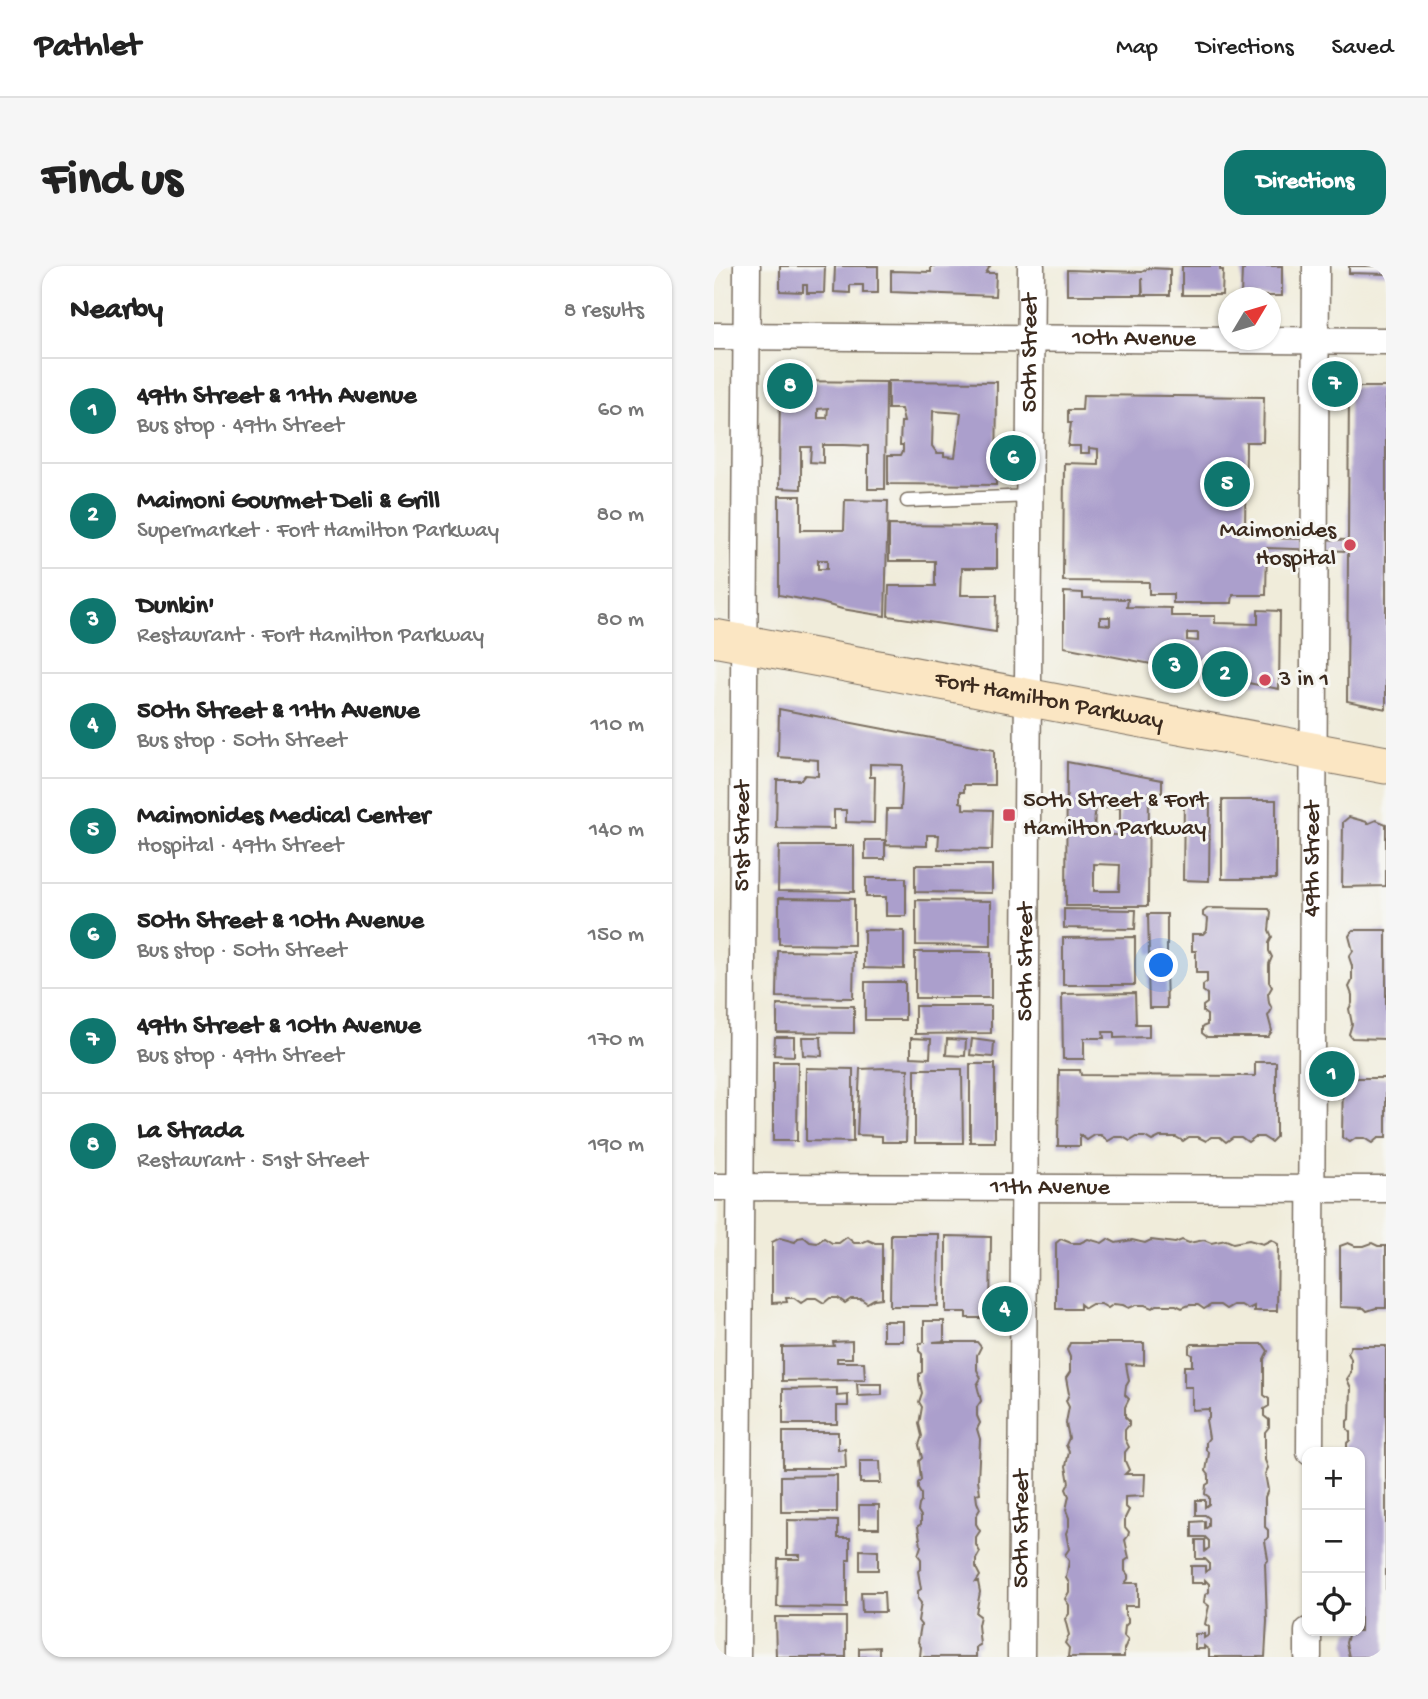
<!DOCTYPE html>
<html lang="en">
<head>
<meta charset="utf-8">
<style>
  body { margin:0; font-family:"Gochi Hand",sans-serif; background:#f6f6f6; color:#222 }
  .controls { position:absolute; right:21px; bottom:21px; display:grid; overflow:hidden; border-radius:14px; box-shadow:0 2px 5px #0004 }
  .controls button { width:63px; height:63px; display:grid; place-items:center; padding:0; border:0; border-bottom:2px solid #e0e0e0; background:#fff; color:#222; font:35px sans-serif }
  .compass { position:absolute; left:504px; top:21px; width:63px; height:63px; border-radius:50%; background:#fff; box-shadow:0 2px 5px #0004; rotate:52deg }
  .you { position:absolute; left:448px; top:700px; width:24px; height:24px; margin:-18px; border:5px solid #fff; border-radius:50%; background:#1a73e8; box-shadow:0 0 0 10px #1a73e833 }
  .badge { display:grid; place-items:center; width:46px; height:46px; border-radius:50%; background:#0f766e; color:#fff; font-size:23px; font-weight:700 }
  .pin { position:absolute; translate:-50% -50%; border:4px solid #fff; box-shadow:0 2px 7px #0006 }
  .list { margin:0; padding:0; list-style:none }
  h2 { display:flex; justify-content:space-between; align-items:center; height:91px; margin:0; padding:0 28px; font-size:30px }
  h2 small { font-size:23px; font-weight:400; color:#767676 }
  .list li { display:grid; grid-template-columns:46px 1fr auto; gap:21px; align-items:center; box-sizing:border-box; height:105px; padding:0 28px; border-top:2px solid #e0e0e0 }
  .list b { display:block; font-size:26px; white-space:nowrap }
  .list p { margin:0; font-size:23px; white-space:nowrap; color:#767676 }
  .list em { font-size:23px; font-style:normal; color:#767676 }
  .icon { flex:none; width:38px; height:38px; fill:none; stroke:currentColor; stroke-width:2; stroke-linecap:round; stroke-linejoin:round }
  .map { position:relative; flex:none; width:672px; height:1391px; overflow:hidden; border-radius:21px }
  header { display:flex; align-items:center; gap:42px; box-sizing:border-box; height:98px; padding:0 35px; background:#fff; border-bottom:2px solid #e0e0e0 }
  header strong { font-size:33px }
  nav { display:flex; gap:38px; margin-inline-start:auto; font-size:24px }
  .intro { display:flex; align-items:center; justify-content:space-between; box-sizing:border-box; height:168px; padding:0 42px }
  h1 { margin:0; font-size:49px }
  .button { padding:18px 32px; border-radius:21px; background:#0f766e; color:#fff; font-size:24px; font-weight:700 }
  main { display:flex; gap:42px; padding:0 42px }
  aside { flex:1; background:#fff; border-radius:21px; box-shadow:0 2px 5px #0004 }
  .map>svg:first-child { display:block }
  .building { fill:#ab9fcc; fill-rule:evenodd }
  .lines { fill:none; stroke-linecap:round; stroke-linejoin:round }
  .lane-casing { stroke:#7a6e60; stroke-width:15 }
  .street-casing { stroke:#7a6e60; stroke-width:29 }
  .secondary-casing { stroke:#7a6e60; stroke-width:39 }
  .lane { stroke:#fff; stroke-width:12 }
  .street { stroke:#fff; stroke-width:26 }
  .secondary { stroke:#fbe6c3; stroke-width:37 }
  .poi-dot { fill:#d1495b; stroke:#f6f6f2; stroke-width:2.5 }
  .labels { text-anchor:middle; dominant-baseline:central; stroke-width:6; stroke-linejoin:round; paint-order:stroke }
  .street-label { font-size:24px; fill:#3b2a1e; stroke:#f6f6f2 }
  .poi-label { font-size:24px; fill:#3b2a1e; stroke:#f6f6f2; text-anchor:start }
</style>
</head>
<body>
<header>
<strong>Pathlet</strong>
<nav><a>Map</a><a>Directions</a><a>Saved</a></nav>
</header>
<div class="intro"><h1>Find us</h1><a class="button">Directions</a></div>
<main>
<aside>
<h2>Nearby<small>8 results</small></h2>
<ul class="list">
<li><span class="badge">1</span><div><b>49th Street &amp; 11th Avenue</b><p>Bus stop · 49th Street</p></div><em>60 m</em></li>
<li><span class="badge">2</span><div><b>Maimoni Gourmet Deli &amp; Grill</b><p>Supermarket · Fort Hamilton Parkway</p></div><em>80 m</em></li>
<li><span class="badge">3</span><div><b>Dunkin'</b><p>Restaurant · Fort Hamilton Parkway</p></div><em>80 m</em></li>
<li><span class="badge">4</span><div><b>50th Street &amp; 11th Avenue</b><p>Bus stop · 50th Street</p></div><em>110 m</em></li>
<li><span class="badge">5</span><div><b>Maimonides Medical Center</b><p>Hospital · 49th Street</p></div><em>140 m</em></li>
<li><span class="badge">6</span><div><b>50th Street &amp; 10th Avenue</b><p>Bus stop · 50th Street</p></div><em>150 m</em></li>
<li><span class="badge">7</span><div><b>49th Street &amp; 10th Avenue</b><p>Bus stop · 49th Street</p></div><em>170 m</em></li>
<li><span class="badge">8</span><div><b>La Strada</b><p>Restaurant · 51st Street</p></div><em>190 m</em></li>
</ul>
</aside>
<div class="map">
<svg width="672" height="1391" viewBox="0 0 672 1391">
  <rect width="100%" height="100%" fill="#f6f6f2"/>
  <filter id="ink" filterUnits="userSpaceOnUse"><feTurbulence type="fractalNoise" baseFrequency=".0143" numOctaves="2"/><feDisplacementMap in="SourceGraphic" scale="14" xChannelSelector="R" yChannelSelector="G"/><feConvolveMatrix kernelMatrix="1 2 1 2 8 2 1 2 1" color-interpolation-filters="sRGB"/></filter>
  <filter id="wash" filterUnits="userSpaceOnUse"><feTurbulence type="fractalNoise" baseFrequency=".00686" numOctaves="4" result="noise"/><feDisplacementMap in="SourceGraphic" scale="28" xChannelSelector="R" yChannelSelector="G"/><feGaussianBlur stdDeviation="1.57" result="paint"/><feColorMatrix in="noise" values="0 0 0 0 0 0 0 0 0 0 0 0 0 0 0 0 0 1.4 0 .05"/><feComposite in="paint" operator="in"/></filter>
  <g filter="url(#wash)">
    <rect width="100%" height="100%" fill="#f0ecda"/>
    <g id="blocks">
      <path class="building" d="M66,0H111L110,27H93V19H89V26L66,25Z
        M121,0H164V27H149V19H136V27L120,26Z
        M217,0H276L272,7H282L281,30L177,26V5L217,6Z
        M468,0H506V4H509L508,29H468Z
        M530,0H568V30H527L528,4H530Z
        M635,0H672V8L635,7Z
        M435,2L456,3V29H429L428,12V29H353V4L428,6Z
        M66,115L172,116L171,223H154V180L130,179H109V197L96,196L97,181H87V223L65,222ZM114,142L113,152H104V143Z
        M174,115L283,116L282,219L174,218V189H187L189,185V179H186L187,156H190L187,143H174ZM219,145L247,147L241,191L230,190V187H223L218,180Z
        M635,121H672V443L633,435L634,285L553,282L552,329H519L518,337H459V328H435V316L349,315L350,197L384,198V183L375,182V187H366V180H354L357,157H354V144H368L369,129L550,131L549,176H532L531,268H553V272L634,274Z
        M65,230H87V264H130L131,234L174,235L171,350L128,343L108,337L65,329ZM104,294H113V303H104Z
        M175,259L283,260V302H248L247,329H283L282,366L174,350L175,320H221V295H175Z
        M350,326L369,327V332L414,333L413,341L457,342V350H501V357L544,358V344L566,345L565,423L350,381ZM386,351H396V359L386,358ZM473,367H484V375L473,374Z
        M65,443L280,484V519H250V526H246V536L249,537V543L279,544L278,584L224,583L225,569H213V580L172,579L173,543H187L189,499L156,498V511H161L160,557L132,556V544H120V563L62,562L63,514H87L91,509L104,510V494L64,491Z
        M353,496L448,514V527L435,526L434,640H352ZM381,542H406V569H380ZM380,598L406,599L405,625H380Z
        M470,533H496L495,615L469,614Z
        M508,534H562V613H508Z
        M635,551L653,556V558L662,554L672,558V620L628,621L629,556Z
        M151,574H171V593H151Z
        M65,580H140V626L64,625Z
        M201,599H278V627L201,626Z
        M152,612H192V650H172V631H152Z
        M65,632L140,633V679L65,678Z
        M202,634L277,635V680L202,679Z
        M494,642L555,643L557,646L555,664L558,671L555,677V685L558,691L555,698V716L558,721L554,728L555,737L558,743L554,750L558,765L554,771H493L488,767V761L493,759V749L489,746V740L493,737V728L489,725V719L493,716V707H482V685H478V668H489L493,664L494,653L489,650V646Z
        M350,643L422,644L421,663L350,662Z
        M434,648H453V688H435Z
        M150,664L190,665V703L150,702Z
        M639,664H672V773L638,772L635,768L638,758L635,743L638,737V729L635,721L638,715V700L635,691L639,685L635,670Z
        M421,671V719H349V672Z
        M64,685L140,686L139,732L63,731Z
        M201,686H277V732H201Z
        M434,702H452L453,742H435Z
        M151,716H191V754H151Z
        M421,727L422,758H435V771L400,772V766H389L390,772H370V793H349L348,728Z
        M63,739L140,740V767L63,766Z
        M201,740H277V767L201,768Z
        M61,771H80V790L60,789Z
        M88,771H107L108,790L89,789Z
        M197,772L217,773L216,792L197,791Z
        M233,773L252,774L251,790L232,789Z
        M258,773L280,776L279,791L256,789Z
        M59,796H84L83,875H59Z
        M541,796H562V871L557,876L549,871H541L534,876L527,871H519L512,876L506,871H497L492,875L484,871H475L469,875L462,871H446L438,875L431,871H423L416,875L409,871H401L394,875L387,869H381L373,874L366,869V880H344L345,804H366L367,809L541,810Z
        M256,798H281V876H256Z
        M92,802L139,803V876L92,875Z
        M171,802L194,803L192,876H168V870L143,869L146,803Z
        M201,803H248L249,877H201Z
        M629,812H672V872H664L658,877L650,872H642L636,876L628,872Z
        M177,968H225L224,1040H176Z
        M232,970L277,971L276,1052H252V1046H232Z
        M90,971L96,976L103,977L110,972L118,977H125L133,971L140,977H147L154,974L161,977H168V1032L160,1033L153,1037L147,1033H137L131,1037L124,1032H116L110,1037L102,1032H94L87,1037L80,1032H72L73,1036L58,1037V976L66,972L81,976L84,972Z
        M347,973L357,977H366L374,973L388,977L394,973L402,977L418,974L431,977L437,974L461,977L468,974L475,977L490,974L497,977L512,974L519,977L535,974L549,978L557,974L564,978L563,1045H540V1040L534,1043L527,1039H519L512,1043L506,1039H497L490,1043L484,1039H475L468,1042L462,1039H443L438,1042L431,1039H422L415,1042L409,1039L400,1038L394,1042L387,1038H378L371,1042L366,1038V1043H342V977Z
        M634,977L641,980H650L658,977L664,980H672V1042H662L653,1045L650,1042L626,1041V980Z
        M169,1055H189V1075H169Z
        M210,1055H230V1075L219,1076H263L267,1081L263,1089V1104L267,1112L263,1119L267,1135L263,1141V1150L266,1157L263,1163L266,1173L264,1214L266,1227L262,1228L263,1236L266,1243L262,1250V1258L266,1265L262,1271V1279L266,1286L262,1293V1302L266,1310L262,1316H264L266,1326L262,1347L266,1350L264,1359L266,1379L262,1381V1391H206L207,1381L204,1376L207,1359L204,1355L207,1337L204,1333V1325L207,1323L204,1305L207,1302V1293L204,1289L207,1280L204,1260L207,1258V1250L204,1245L205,1239L207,1236V1228L204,1223V1217L207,1214L205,1195L208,1192L205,1179L208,1170L205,1158L208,1141L205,1136L208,1127L205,1114V1108L208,1106V1088L205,1085V1078L210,1076Z
        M138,1075V1092H123V1096H150L151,1114L68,1115V1081L120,1080L119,1076Z
        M356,1077H430V1099L412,1098L415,1115L412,1120L411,1129L415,1133L411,1141V1151L415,1155V1159L411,1164V1173L415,1181L411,1186V1195L415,1204L411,1208H431L430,1230L411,1231V1240L415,1244L411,1252V1261L415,1266L414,1270L411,1274L415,1292L411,1295V1305L414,1309V1313L411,1317H424V1340H411V1349L414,1353V1357L411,1360L410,1370L414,1374L410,1383V1391H354L355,1382L351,1377L355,1369L351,1353L355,1348V1339L351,1333L355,1326V1317L352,1312L355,1295L351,1289L355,1283L352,1267L355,1260V1252L352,1244L355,1230L352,1223L355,1217L352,1200L355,1186L352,1179L355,1172L352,1157L355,1141L352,1135L355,1128L352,1112L356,1106V1091L353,1084Z
        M478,1078H549L554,1085L550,1093V1129L555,1133V1140L550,1143V1150L555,1154V1161L551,1166V1194L554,1202L551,1208L554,1224L551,1231V1261L554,1264V1271L551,1275L554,1293L551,1297L553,1355L551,1391H495V1384L490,1380V1383H481V1368H490V1372L495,1369V1361L491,1358L495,1340L490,1336L491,1329L495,1326V1318L491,1314V1317H477V1300H491V1306L495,1303V1297L491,1293H482V1274H491V1285L495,1282V1275L491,1271H478V1256L491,1255V1263L495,1260V1252L491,1249H482V1234H491V1241L495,1238V1231L491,1228L492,1219L495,1217V1209L492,1205L495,1187L492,1184V1176L495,1172L492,1154L495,1151V1143L478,1144V1121H470V1100H478V1089L475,1087V1081Z
        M637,1080H672V1391H635L632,1377L635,1365H646V1186H635L633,1184V1177L636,1174V1166L633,1162V1155L636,1152L637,1122L633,1113L637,1107V1093L634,1087Z
        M143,1118H168V1129L144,1130Z
        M123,1122V1130L134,1129V1140H123V1158H69V1123Z
        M69,1166H124V1184L131,1183L132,1202H69Z
        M146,1195H166L167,1217H146Z
        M123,1209V1246H67V1210Z
        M145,1239H165V1262H145Z
        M73,1254L124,1255V1272H136V1294H133V1342L63,1341L64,1293H86V1289H73Z
        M146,1284L164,1285V1304H146Z
        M147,1326H170L171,1346H148Z
        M61,1351H132V1391H62Z
        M165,1381V1391H145V1382Z"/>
    </g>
  </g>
  <g filter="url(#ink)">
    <use href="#blocks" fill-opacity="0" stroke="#7a6e60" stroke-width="2"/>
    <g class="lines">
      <g class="lane-casing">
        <path id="lane" d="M193,235L316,230"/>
      </g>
      <g class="street-casing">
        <g id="street">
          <path id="s1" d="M0,70L672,75"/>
          <path id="s2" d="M0,921L672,923"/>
          <path id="s3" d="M596,1186L602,0"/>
          <path id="s4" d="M23,1391L33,0"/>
          <path id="s5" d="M307,1391L317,0"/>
          <path d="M594,1391V1365"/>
        </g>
      </g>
      <g class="secondary-casing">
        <g id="secondary">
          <path id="s6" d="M0,372L672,499"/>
        </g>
      </g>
      <use href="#lane" class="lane"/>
      <use href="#street" class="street"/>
      <use href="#secondary" class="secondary"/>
    </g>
  </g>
  <g class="poi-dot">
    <circle cx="636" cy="279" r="7"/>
    <circle cx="551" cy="414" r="7"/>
    <rect x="288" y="542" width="14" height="14" rx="3.5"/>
  </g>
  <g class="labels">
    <g class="street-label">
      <text stroke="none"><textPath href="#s1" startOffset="420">10th Avenue</textPath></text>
      <text stroke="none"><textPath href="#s5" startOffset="1304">50th Street</textPath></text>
      <text stroke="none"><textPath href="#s6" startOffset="341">Fort Hamilton Parkway</textPath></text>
      <text stroke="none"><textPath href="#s4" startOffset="821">51st Street</textPath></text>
      <text stroke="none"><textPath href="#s3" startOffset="593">49th Street</textPath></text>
      <text stroke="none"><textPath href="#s5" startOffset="695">50th Street</textPath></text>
      <text stroke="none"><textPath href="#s2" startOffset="336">11th Avenue</textPath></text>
      <text stroke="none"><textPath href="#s5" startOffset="128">50th Street</textPath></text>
    </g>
    <g class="poi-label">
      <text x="622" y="265" text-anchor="end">Maimonides<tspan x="622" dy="28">Hospital</tspan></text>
      <text x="565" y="414">3 in 1</text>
      <text x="309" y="535">50th Street &amp; Fort<tspan x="309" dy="28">Hamilton Parkway</tspan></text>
    </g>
  </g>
</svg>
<div class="controls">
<button>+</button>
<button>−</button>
<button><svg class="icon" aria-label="locate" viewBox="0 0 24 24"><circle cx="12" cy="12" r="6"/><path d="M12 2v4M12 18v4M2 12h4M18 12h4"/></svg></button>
</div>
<svg class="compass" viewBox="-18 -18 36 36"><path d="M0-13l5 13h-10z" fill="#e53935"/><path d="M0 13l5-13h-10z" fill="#767676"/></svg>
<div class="you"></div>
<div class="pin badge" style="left:618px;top:808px">1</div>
<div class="pin badge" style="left:511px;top:408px">2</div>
<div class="pin badge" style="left:461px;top:400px">3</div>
<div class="pin badge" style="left:291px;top:1043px">4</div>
<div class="pin badge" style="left:513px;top:218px">5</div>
<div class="pin badge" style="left:299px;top:192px">6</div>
<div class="pin badge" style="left:621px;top:118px">7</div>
<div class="pin badge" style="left:76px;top:120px">8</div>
</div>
</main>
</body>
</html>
